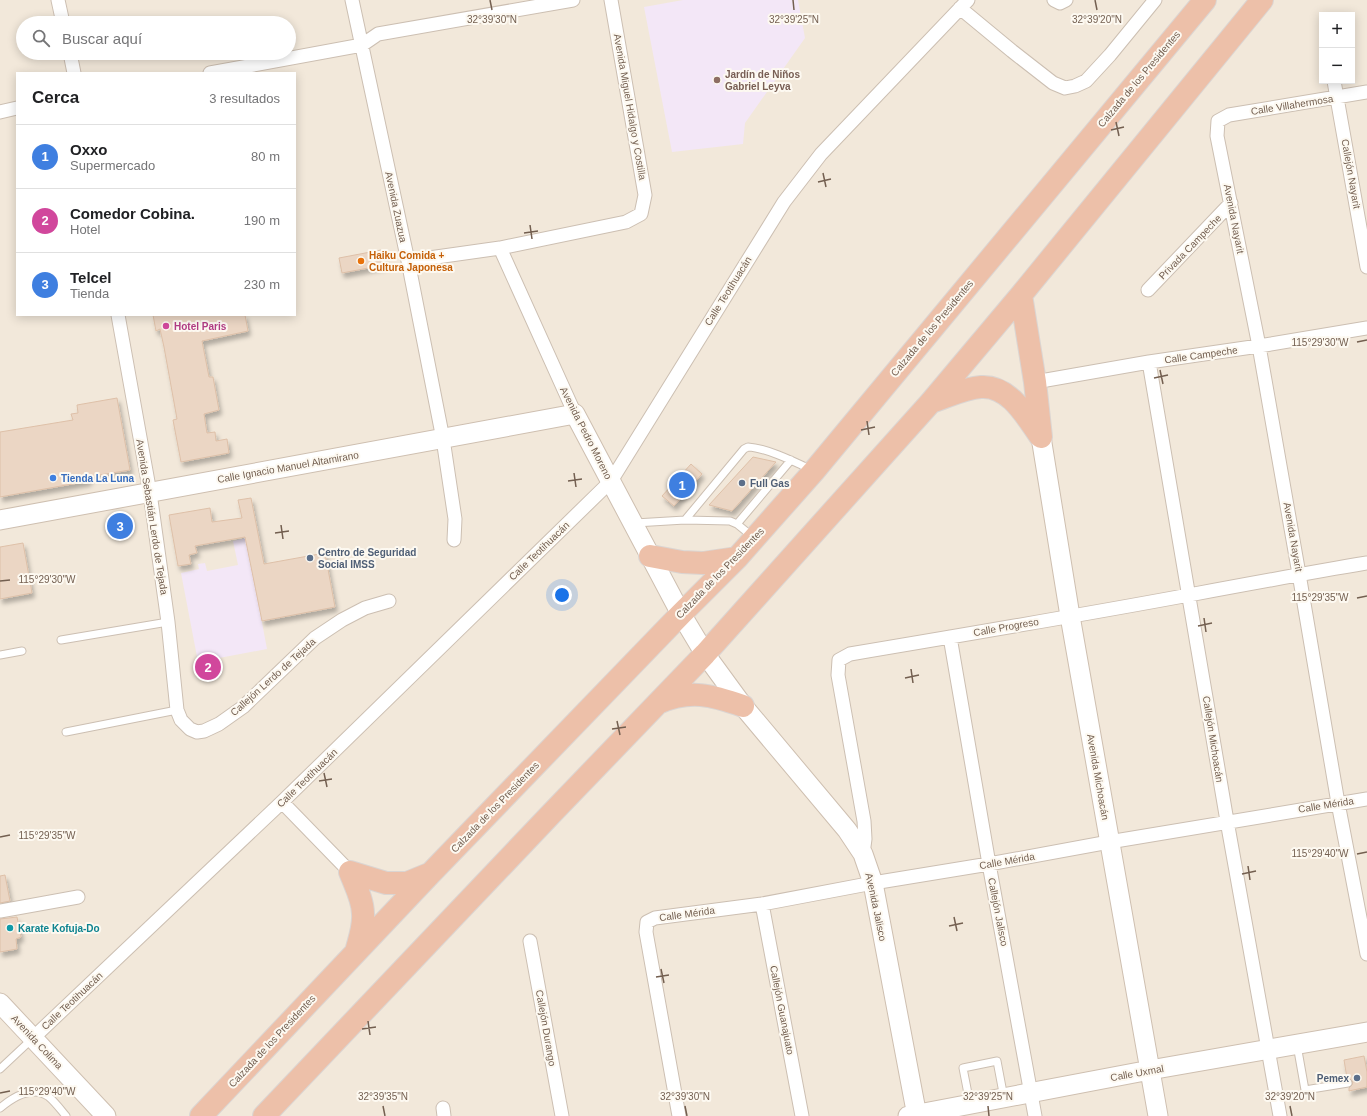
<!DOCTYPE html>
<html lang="es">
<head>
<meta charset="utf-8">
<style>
  body { margin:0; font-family:Arial,sans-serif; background:#f6f6f6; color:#202124 }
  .controls { position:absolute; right:12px; top:12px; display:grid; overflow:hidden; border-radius:0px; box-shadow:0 2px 10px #0003 }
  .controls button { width:36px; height:36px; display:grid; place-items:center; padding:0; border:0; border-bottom:1px solid #e0e0e0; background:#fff; color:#202124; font:20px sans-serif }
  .you { position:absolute; left:562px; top:595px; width:14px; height:14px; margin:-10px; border:3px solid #fff; border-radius:50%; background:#1a73e8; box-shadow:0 0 0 6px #1a73e833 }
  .badge { display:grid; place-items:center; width:26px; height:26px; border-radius:50%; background:#724d3e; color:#fff; font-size:13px; font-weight:700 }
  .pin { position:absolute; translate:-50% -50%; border:2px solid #fff; box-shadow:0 1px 4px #0006 }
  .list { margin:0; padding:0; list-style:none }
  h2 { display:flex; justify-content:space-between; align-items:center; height:52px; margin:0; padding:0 16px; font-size:17px }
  h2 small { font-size:13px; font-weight:400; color:#757577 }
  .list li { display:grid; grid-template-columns:26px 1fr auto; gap:12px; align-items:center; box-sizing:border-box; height:64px; padding:0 16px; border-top:1px solid #e0e0e0 }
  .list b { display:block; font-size:15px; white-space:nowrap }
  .list p { margin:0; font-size:13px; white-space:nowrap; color:#757577 }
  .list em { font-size:13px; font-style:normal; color:#757577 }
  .icon { flex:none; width:22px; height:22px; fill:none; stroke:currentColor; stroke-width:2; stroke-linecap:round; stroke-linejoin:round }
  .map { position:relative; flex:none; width:1367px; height:1116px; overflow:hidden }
  .search { position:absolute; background:#fff; box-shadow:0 2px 10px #0003; left:16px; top:16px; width:280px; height:44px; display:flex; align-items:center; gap:10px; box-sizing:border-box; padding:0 14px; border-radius:22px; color:#757577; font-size:15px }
  .panel { position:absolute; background:#fff; box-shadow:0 2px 10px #0003; left:16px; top:72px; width:280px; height:244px; border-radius:0px }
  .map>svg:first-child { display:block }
  .residential { fill:#f2e8da; fill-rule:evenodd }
  .education { fill:#f3e7f7 }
  .building { fill:#ebd6c4; stroke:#dec0a8; filter:url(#shadow) }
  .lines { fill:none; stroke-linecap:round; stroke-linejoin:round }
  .lane-casing { stroke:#ccbfb2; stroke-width:9 }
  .street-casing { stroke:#ccbfb2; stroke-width:15 }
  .secondary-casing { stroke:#cebfb0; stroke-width:21 }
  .highway-casing { stroke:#dbd5d2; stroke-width:24 }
  .lane { stroke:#fff; stroke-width:7 }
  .street { stroke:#fff; stroke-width:13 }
  .secondary { stroke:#fff; stroke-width:19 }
  .highway { stroke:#edc0a9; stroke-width:22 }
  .ticks { fill:none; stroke:#735f50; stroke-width:1.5 }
  .education-dot { fill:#8d6e63; stroke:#fdf9f1; stroke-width:1.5 }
  .food-dot { fill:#e8710a; stroke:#fdf9f1; stroke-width:1.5 }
  .hotel-dot { fill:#d1479c; stroke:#fdf9f1; stroke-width:1.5 }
  .shop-dot { fill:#3f7fe0; stroke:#fdf9f1; stroke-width:1.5 }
  .service-dot { fill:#5c6f8a; stroke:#fdf9f1; stroke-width:1.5 }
  .culture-dot { fill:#0f9aa8; stroke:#fdf9f1; stroke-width:1.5 }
  .labels { text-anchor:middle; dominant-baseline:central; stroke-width:4; stroke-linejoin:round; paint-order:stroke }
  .education-label { font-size:10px; font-weight:bold; fill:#785e54; stroke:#fdf9f1; text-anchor:start }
  .street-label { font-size:10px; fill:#735f50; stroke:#fdf9f1 }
  .food-label { font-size:10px; font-weight:bold; fill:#c56008; stroke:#fdf9f1; text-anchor:start }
  .hotel-label { font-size:10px; font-weight:bold; fill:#b23c85; stroke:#fdf9f1; text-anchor:start }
  .shop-label { font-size:10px; font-weight:bold; fill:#366cbe; stroke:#fdf9f1; text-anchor:start }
  .service-label { font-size:10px; font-weight:bold; fill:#4e5e75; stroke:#fdf9f1; text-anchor:start }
  .culture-label { font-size:10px; font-weight:bold; fill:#0d838f; stroke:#fdf9f1; text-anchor:start }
  .ticks-label { font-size:10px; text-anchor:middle; fill:#735f50; stroke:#fdf9f1; stroke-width:4; stroke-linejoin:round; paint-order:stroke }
</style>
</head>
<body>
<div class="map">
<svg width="1367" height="1116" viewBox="0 0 1367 1116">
  <defs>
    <filter id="shadow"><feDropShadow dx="2.5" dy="4.5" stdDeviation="2" flood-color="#0004"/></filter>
  </defs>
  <rect width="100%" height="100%" fill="#fbf6eb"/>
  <path class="residential" d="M0,0H1367V1116H0ZM1322,15H1352V81H1322ZM23,23H289V53H23ZM17,73H295V315H17Z"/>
  <path class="education" d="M683,0H798L805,38L745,123L743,144L672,152L644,7Z
    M246,538L267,649L198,662L181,573L199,569L198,564L205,563L207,571L238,565L233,541Z"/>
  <path class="building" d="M381,250L384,265L342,273L339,258Z
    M153,315H245L248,331L202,341L209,377H213L219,410L204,414L207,433L215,432L216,441L227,439L229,453L181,462L173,420L177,419L164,347L160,329L156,331Z
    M117,398L130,470L88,477L89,481L0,497V432L73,420L71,414L78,413L77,405Z
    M753,457L776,462L732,511L709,505Z
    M691,464L702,474L674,506L662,496Z
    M251,498L264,564L325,553L335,607L262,621L245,537L195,546L197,553L189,555L191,564L178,566L169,515L210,508L212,522L242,518L238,500Z
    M23,543L32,593L0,599V547Z
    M5,875L10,901L0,903V876Z
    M17,917L21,937L16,939L17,949L0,952V919Z
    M1364,1056L1367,1072V1087L1349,1091V1088L1352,1085L1353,1082L1350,1079L1347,1078L1344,1060Z"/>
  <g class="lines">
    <g class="lane-casing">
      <path id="lane" d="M685,520L744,449L748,447C767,448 795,462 812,470
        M635,523L685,520L730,521L737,524L753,537
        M737,524L791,460
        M61,640L168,622
        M0,655L22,651
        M66,732L177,710
        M1297,1045L1305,1090L1348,1083
        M0,1069L32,1039
        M970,1104L963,1068L997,1061L1004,1098
        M0,1108C13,1097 33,1085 49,1097C55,1102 61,1110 66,1116"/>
    </g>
    <g class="street-casing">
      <path id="street" d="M58,0L63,23
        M352,0L408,261L443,439L455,519L454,540
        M1054,0L1060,3L1066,0
        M960,8L1012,51L1053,83L1065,88L1075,86L1086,81L1110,55L1155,0
        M70,53L74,73
        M210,73L362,45L378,34L573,0
        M1334,81L1367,267
        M1367,92L1229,115L1218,121L1217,136L1259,346L1299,574L1338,803L1367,954
        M0,112L17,108
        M500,248L575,414
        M408,261L500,248L626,222L641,214L645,195L611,0
        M1148,290L1231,203
        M118,315L150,493L168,622L177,710L181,720L190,729L197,732L204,731L219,724L243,707L315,638L342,620L365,608L389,601
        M1149,362L1227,821L1280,1116
        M1035,382L1149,362L1259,346L1367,328
        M950,637L989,864L1035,1116
        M282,802L350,872
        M863,854L865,839L864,821L838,675L839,660L850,654C963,635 1076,616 1189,595C1248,584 1307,573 1367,563
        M762,904L802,1116
        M0,911L78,897
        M530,941L562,1116
        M33,1038L282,802L611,481L784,202L821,154L968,0
        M443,1108L444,1116
        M679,1116L646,932L647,922L655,918L762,904L873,883L989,864L1109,842L1367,799"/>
    </g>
    <g class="secondary-casing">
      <path id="secondary" d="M1041,437L1070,616L1158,1116
        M0,520L575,414L681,614L705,654L743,706L847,830L863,854L873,883L917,1116
        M0,1003L106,1116
        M908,1116L1150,1070L1367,1032"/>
    </g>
    <g class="highway-casing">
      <path id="highway" d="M1021,295L1035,382L1041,437
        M931,402C947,397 964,388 981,387C1009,385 1026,416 1040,436
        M650,556L682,562L703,563L737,558
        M658,703C690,689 712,695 743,706
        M350,872C355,885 363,900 363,914C364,927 359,940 356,952
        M350,872L386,883H407L429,874
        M201,1116L430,874L681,614L737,558L814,471L1205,0
        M264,1116L551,814L705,654L931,402L1021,295L1262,0"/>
    </g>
    <use href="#lane" class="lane"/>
    <use href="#street" class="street"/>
    <use href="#secondary" class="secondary"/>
    <use href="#highway" class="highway"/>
  </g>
  <path class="ticks" d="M490,0L492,10M793,0L794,10M1095,0L1097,10M1116,122L1119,136M1111,130L1124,127M823,173L826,187M818,182L831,179M530,225L532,239M524,233L538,231M1357,342L1367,340M1160,370L1163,384M1154,378L1168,375M867,421L869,435M861,430L875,427M574,473L576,487M568,481L582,479M281,525L283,539M275,533L289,531M0,581L10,580M1357,598L1367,596M1204,618L1206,632M1198,626L1212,623M911,669L913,683M905,678L919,675M617,721L620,735M612,729L626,727M324,773L327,787M319,781L332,779M0,837L10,835M1357,854L1367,852M1248,866L1250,880M1242,874L1256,871M954,917L957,931M949,926L963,923M661,969L664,983M656,977L669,975M368,1021L370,1035M362,1029L376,1027M0,1093L10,1091M383,1106L385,1116M685,1106L687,1116M988,1106L989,1116M1290,1106L1292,1116"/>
  <circle class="education-dot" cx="717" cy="80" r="4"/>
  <circle class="food-dot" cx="361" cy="261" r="4"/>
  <circle class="hotel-dot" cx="166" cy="326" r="4"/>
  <circle class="shop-dot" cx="53" cy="478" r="4"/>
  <g class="service-dot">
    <circle cx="742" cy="483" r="4"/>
    <circle cx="310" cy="558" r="4"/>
    <circle cx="1357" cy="1078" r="4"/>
  </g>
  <circle class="culture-dot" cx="10" cy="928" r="4"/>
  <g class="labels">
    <g class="education-label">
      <text x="725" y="74">Jardín de Niños<tspan x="725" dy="12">Gabriel Leyva</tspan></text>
    </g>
    <g class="street-label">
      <text transform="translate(1139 79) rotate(-50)">Calzada de los Presidentes</text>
      <text transform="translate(1292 105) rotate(-9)">Calle Villahermosa</text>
      <text transform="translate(630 107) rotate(80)">Avenida Miguel Hidalgo y Costilla</text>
      <text transform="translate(1351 174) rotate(80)">Callejón Nayarit</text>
      <text transform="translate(396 207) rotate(78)">Avenida Zuazua</text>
      <text transform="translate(1234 219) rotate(79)">Avenida Nayarit</text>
      <text transform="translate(1190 247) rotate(-46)">Privada Campeche</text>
      <text transform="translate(728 291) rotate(-58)">Calle Teotihuacán</text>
      <text transform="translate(932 328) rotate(-50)">Calzada de los Presidentes</text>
      <text transform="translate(1201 355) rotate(-8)">Calle Campeche</text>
      <text transform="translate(586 433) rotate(63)">Avenida Pedro Moreno</text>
      <text transform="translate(288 467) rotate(-10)">Calle Ignacio Manuel Altamirano</text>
      <text transform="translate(152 517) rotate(81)">Avenida Sebastián Lerdo de Tejada</text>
      <text transform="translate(1293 537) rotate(80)">Avenida Nayarit</text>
      <text transform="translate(539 551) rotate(-44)">Calle Teotihuacán</text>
      <text transform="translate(720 573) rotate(-46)">Calzada de los Presidentes</text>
      <text transform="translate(1006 627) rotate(-10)">Calle Progreso</text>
      <text transform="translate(273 677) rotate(-42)">Callejón Lerdo de Tejada</text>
      <text transform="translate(1213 739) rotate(81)">Callejón Michoacán</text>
      <text transform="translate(1098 777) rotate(80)">Avenida Michoacán</text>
      <text transform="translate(307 778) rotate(-44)">Calle Teotihuacán</text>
      <text transform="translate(1326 805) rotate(-9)">Calle Mérida</text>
      <text transform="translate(495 807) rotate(-46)">Calzada de los Presidentes</text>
      <text transform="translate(1007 861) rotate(-10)">Calle Mérida</text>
      <text transform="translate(876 907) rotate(78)">Avenida Jalisco</text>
      <text transform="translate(998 912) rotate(79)">Callejón Jalisco</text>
      <text transform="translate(687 914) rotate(-8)">Calle Mérida</text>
      <text transform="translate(72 1001) rotate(-43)">Calle Teotihuacán</text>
      <text transform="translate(782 1010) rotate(79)">Callejón Guanajuato</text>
      <text transform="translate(546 1028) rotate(80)">Callejón Durango</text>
      <text transform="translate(272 1041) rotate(-47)">Calzada de los Presidentes</text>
      <text transform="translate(37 1042) rotate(47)">Avenida Colima</text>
      <text transform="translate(1137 1073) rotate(-10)">Calle Uxmal</text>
    </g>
    <g class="food-label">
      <text x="369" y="255">Haiku Comida +<tspan x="369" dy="12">Cultura Japonesa</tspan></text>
    </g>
    <g class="hotel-label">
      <text x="174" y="326">Hotel Paris</text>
    </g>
    <g class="shop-label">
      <text x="61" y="478">Tienda La Luna</text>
    </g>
    <g class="service-label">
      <text x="750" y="483">Full Gas</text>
      <text x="318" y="552">Centro de Seguridad<tspan x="318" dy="12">Social IMSS</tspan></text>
      <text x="1349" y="1078" text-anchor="end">Pemex</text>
    </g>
    <g class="culture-label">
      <text x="18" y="928">Karate Kofuja-Do</text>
    </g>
  </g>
  <g class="ticks-label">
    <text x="492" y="23">32°39'30"N</text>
    <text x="794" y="23">32°39'25"N</text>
    <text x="1097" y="23">32°39'20"N</text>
    <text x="1320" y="346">115°29'30"W</text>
    <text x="47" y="583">115°29'30"W</text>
    <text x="1320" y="601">115°29'35"W</text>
    <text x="47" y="839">115°29'35"W</text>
    <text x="1320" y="857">115°29'40"W</text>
    <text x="47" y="1095">115°29'40"W</text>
    <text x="383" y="1100">32°39'35"N</text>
    <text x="685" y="1100">32°39'30"N</text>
    <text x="988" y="1100">32°39'25"N</text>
    <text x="1290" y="1100">32°39'20"N</text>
  </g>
</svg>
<div class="controls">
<button>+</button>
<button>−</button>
</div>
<div class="you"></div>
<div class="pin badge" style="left:682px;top:485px;background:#3f7fe0">1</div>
<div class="pin badge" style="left:208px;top:667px;background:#d1479c">2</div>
<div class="pin badge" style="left:120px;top:526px;background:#3f7fe0">3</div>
<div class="search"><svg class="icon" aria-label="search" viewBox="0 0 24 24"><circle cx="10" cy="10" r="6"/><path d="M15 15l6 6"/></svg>Buscar aquí</div>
<section class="panel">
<h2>Cerca<small>3 resultados</small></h2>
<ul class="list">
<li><span class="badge" style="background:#3f7fe0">1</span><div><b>Oxxo</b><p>Supermercado</p></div><em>80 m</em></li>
<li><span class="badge" style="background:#d1479c">2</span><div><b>Comedor Cobina.</b><p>Hotel</p></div><em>190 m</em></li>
<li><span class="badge" style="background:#3f7fe0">3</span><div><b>Telcel</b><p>Tienda</p></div><em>230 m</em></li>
</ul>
</section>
</div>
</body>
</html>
